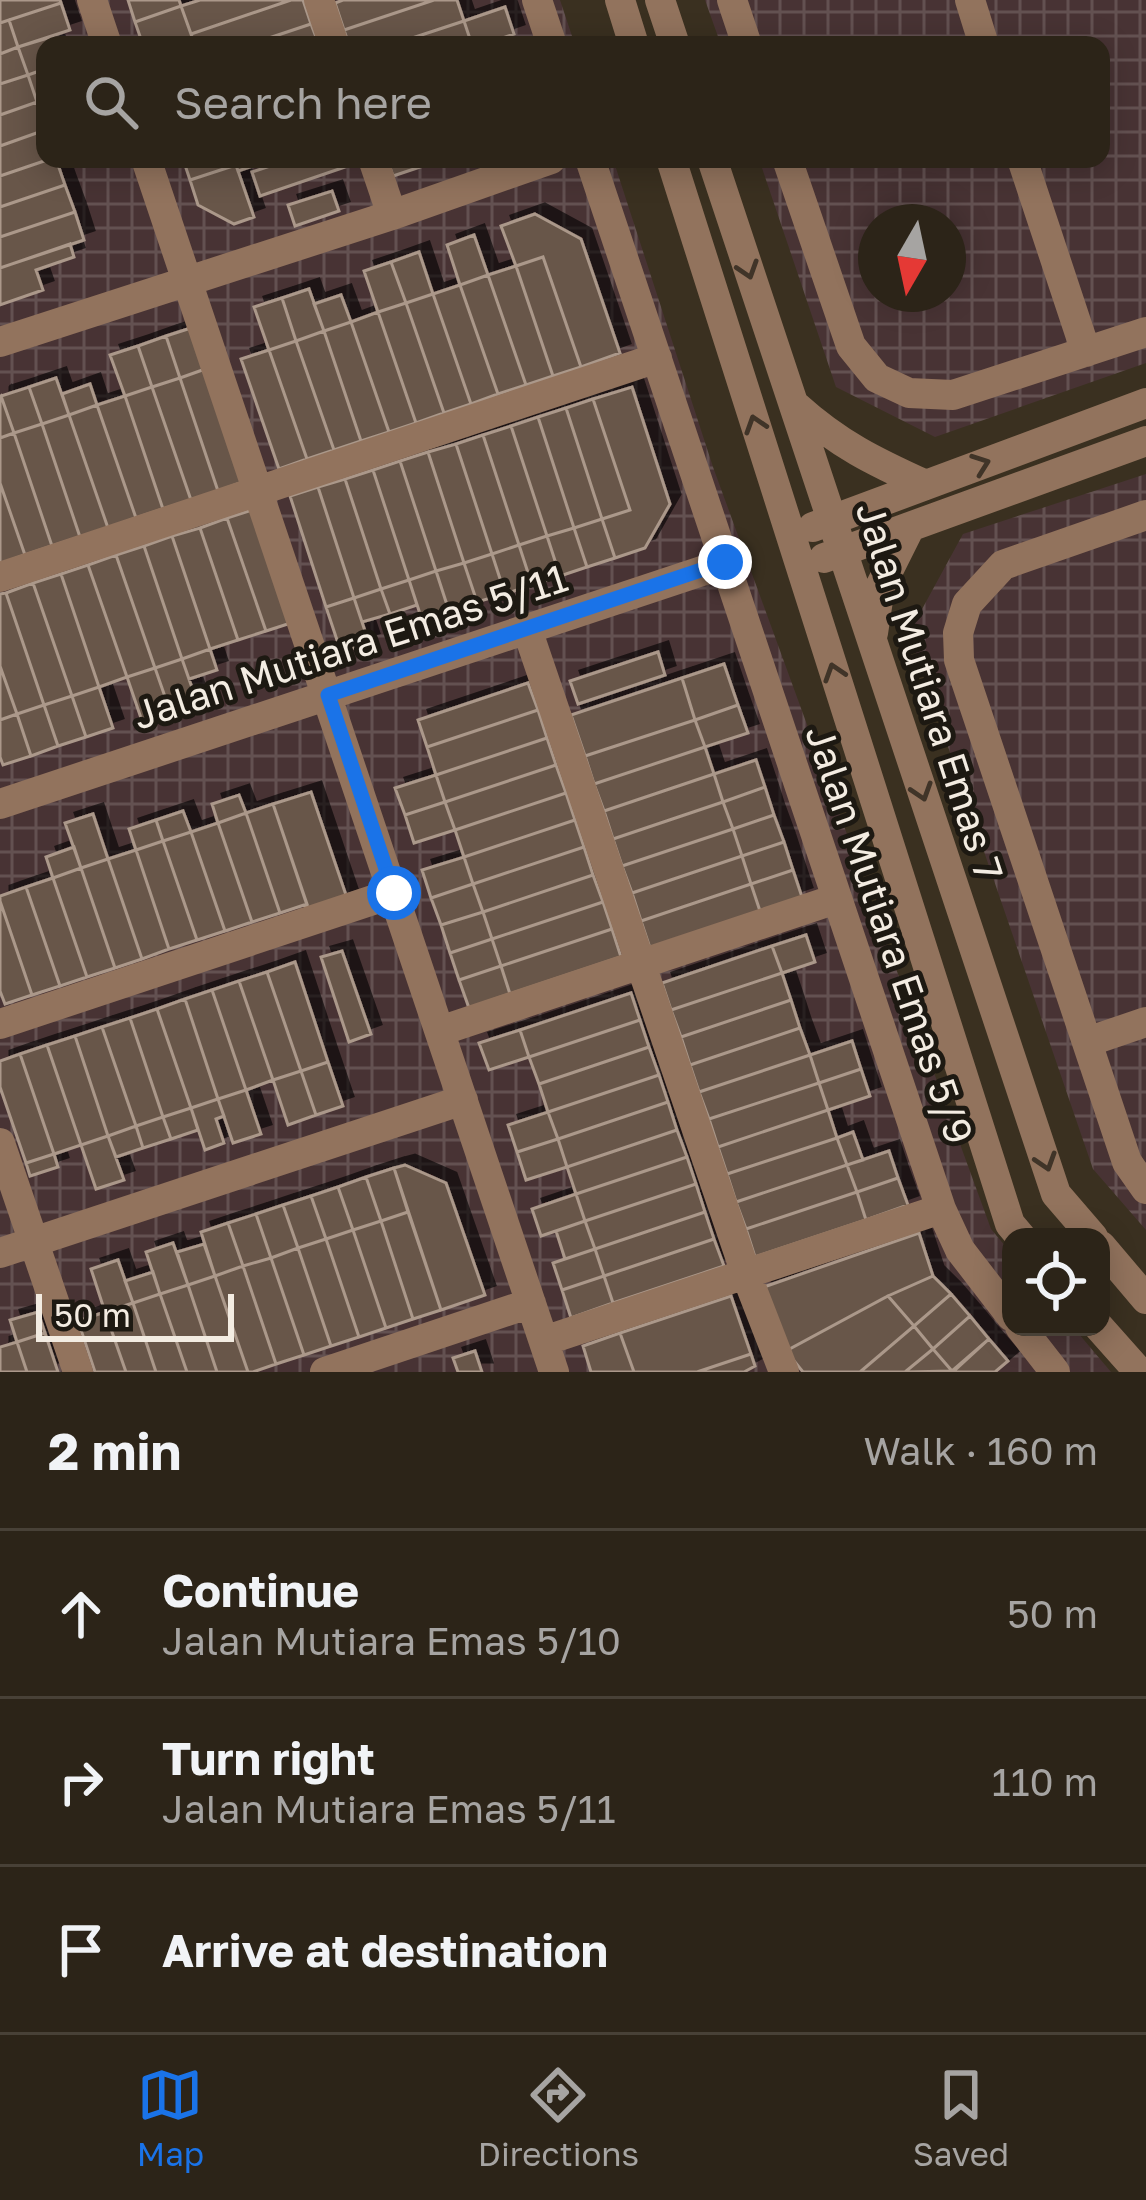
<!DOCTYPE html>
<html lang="en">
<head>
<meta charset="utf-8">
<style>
  body { margin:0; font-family:"Golos Text",sans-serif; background:#342c21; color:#f1f3f6 }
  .controls { position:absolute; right:36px; bottom:36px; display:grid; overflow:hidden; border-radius:24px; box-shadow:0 6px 30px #0003 }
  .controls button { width:108px; height:108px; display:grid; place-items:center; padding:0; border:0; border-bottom:3px solid #484137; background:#2c2418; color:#f1f3f6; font:60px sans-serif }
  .compass { position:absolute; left:858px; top:204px; width:108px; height:108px; border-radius:50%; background:#2c2418; box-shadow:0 6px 30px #0003; rotate:189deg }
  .scale { position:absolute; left:36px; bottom:30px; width:198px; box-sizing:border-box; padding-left:12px; border:6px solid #f3ece2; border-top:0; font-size:33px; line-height:42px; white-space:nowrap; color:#f3ece2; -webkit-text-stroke:9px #1d1912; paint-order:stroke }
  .stop { position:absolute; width:36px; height:36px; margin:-27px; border:9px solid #1a73e8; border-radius:50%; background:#fff }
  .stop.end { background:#1a73e8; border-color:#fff; box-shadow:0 3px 12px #0008 }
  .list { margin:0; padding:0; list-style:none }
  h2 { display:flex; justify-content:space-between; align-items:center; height:156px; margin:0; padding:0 48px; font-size:51px }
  h2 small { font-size:39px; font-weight:400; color:#a6a4a2 }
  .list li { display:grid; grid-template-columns:78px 1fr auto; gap:36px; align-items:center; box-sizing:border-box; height:168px; padding:0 48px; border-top:3px solid #484137 }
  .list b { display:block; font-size:45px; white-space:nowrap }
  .list p { margin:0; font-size:39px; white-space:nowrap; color:#a6a4a2 }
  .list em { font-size:39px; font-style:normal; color:#a6a4a2 }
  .icon { flex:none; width:66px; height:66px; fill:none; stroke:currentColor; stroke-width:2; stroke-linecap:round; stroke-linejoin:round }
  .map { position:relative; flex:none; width:1146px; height:1372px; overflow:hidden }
  .search { position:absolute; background:#2c2418; box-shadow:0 6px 30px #0003; left:36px; right:36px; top:36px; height:132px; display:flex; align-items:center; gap:30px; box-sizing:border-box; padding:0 42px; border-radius:24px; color:#a6a4a2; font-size:45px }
  .sheet { height:660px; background:#2c2418 }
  nav { display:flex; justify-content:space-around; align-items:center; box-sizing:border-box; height:168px; border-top:3px solid #484137; background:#2c2418; font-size:33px; color:#a6a4a2 }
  nav a { display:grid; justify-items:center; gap:6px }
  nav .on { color:#1a73e8 }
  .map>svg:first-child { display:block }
  .industrial { fill:url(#industrial-grid); fill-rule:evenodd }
  .building { fill:#68574a; stroke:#ab988a; stroke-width:3; filter:url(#shadow) }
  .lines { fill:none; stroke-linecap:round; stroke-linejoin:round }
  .minor { stroke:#92735d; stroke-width:30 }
  .oneway { stroke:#403428 }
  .route { stroke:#1a73e8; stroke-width:15 }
  .labels { text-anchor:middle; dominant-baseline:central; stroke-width:10; stroke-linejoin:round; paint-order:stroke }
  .street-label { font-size:39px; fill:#f3ece2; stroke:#1d1912 }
</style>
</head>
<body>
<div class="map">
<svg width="1146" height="1372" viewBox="0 0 1146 1372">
  <defs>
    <pattern id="industrial-grid" width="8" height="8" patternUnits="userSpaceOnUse" patternTransform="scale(3)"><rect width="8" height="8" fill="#483334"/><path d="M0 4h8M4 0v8" fill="none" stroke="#635151"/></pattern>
    <filter id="shadow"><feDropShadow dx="10" dy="-10" stdDeviation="0" flood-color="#0009"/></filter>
  </defs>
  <rect width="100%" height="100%" fill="#3a3020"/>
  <path class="industrial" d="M0,0H560L575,45H45V159H613L713,467L991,1229L1011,1253V1327H1073L1111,1372H0Z
    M705,0H1146V363L935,437L836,387L759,159H1101V45H721ZM876,222H948V294H876Z
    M1146,474V1230L1093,1169L909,633L963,534Z"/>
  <path class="building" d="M0,0H60L61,3L0,23Z
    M128,0H179L181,6L135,22Z
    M200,0H291L191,34L181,6Z
    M291,0H303L311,24L248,45H195L191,34Z
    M343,0H434L344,30L335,3Z
    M434,0H457L464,21L391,45H349L344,30Z
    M61,3L70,30L18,47L9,20Z
    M181,6L195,45H143L135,22Z
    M505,7L514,34L483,45H472L464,21Z
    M9,20L18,47L0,54V23Z
    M464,21L472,45H391Z
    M311,24L319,45H248Z
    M51,37L54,45H45V69L28,75L18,47Z
    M18,47L28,75L0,84V54Z
    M45,69V100L37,102L28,75Z
    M28,75L37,102L0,115V84Z
    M37,102L45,130L0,146V115Z
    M45,130V159H50L0,176V146Z
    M50,159H56L65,185L0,207V176Z
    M183,159H234L236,165L190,180Z
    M234,159H273L238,171Z
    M291,159H342L345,167L260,196L252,172Z
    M387,159H444L393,176Z
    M236,165L254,217L234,224L198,205L190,180Z
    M65,185L75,212L0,237V207Z
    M332,191L339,211L295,226L288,205Z
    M75,212L84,240L0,268V237Z
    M535,214L581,239L620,353L581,367L543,257L516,266L501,226Z
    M474,235L488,275L460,285L447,245Z
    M70,244L74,257L36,270L43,290L0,305V268Z
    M419,252L433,294L406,303L391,262Z
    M543,257L581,367L553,376L516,266Z
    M391,262L406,303L378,312L364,271Z
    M516,266L553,376L526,385L488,275Z
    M488,275L526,385L498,394L460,285Z
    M460,285L498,394L471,404L433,294Z
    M309,289L324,331L296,341L282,298Z
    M433,294L471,404L444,413L406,303Z
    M341,295L351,322L324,331L314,304Z
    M282,298L296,341L269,350L254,307Z
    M406,303L444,413L416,423L378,312Z
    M378,312L416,423L389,432L351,322Z
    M351,322L389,432L361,441L324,331Z
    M194,327L208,368L180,378L166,336Z
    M324,331L361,441L334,450L296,341Z
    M166,336L180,378L152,387L138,346Z
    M296,341L334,450L307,459L269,350Z
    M138,346L152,387L125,396L110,355Z
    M269,350L307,459L279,469L241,359Z
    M208,368L246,481L218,491L180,378Z
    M56,378L69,415L42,424L29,387Z
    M180,378L218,491L191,500L152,387Z
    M90,384L97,405L69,415L62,394Z
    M29,387L42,424L14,433L1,396Z
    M152,387L191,500L163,509L125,396Z
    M632,387L670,504L645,548L615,558L602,519L630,510L593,399Z
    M1,396L14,433L0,438V397Z
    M125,396L163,509L136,518L97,405Z
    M593,399L630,510L602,519L566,408Z
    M97,405L136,518L108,528L69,415Z
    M566,408L602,519L574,528L538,417Z
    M69,415L108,528L80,537L42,424Z
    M538,417L574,528L547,536L511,426Z
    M42,424L80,537L52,546L14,433Z
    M511,426L547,536L519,545L483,435Z
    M14,433L52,546L25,555L0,483V438Z
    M483,435L519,545L492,554L456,444Z
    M456,444L492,554L464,563L428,452Z
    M428,452L464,563L436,571L400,461Z
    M400,461L436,571L409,580L373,470Z
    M373,470L409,580L381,589L345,479Z
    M345,479L381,589L354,598L318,487Z
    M0,483L25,555L0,564Z
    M318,487L354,598L326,607L290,496Z
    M255,509L294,622L266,631L227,518Z
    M227,518L266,631L238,640L200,528Z
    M602,519L615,558L587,567L574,528Z
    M200,528L238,640L210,649L172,536Z
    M574,528L587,567L560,576L547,536Z
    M172,536L210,649L182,659L144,546Z
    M547,536L560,576L532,585L519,545Z
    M519,545L532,585L505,594L492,554Z
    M144,546L182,659L155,668L116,555Z
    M492,554L505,594L477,602L464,563Z
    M116,555L155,668L127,677L88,565Z
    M464,563L477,602L449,611L436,571Z
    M88,565L127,677L99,687L61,574Z
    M436,571L449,611L422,620L409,580Z
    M61,574L99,687L72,696L33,583Z
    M409,580L417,605L390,614L381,589Z
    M33,583L72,696L44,705L6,593Z
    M381,589L390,614L362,622L354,598Z
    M6,593L44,705L17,714L0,666V594Z
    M354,598L369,643L341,652L326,607Z
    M210,649L217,670L189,679L182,659Z
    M658,652L665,675L578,704L570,681Z
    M182,659L197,702L170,711L155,668Z
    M724,664L738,705L695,720L682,678Z
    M0,666L17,714L0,720Z
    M155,668L170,711L142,721L127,677Z
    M682,678L695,720L585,756L571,715Z
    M528,683L538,710L427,747L418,720Z
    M99,687L113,728L86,737L72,696Z
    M72,696L86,737L58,746L44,705Z
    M44,705L58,746L31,756L17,714Z
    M738,705L748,733L705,747L695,720Z
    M538,710L547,738L436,775L427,747Z
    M17,714L31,756L3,765L0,757V720Z
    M695,720L705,747L594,784L585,756Z
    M547,738L556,765L445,802L436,775Z
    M705,747L714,774L604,811L594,784Z
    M756,760L765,787L723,802L714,774Z
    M556,765L566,793L455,830L445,802Z
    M714,774L723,802L613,839L604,811Z
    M436,775L445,802L405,815L395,788Z
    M765,787L774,815L733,829L723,802Z
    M311,792L347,898L309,911L273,804Z
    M566,793L575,820L464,857L455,830Z
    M239,795L246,813L218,823L212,804Z
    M445,802L455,830L414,843L405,815Z
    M723,802L733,829L622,866L613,839Z
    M273,804L307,904L280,913L246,813Z
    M183,811L191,832L163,841L156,820Z
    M246,813L280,913L252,922L218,823Z
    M93,814L108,859L81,868L65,823Z
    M774,815L784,842L742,856L733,829Z
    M156,820L163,841L136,850L129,829Z
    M575,820L584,847L473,884L464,857Z
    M218,823L252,922L225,931L191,832Z
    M733,829L742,856L632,893L622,866Z
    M191,832L225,931L197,940L163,841Z
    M163,841L197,940L169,949L136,850Z
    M784,842L793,870L751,884L742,856Z
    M74,847L81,868L53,878L46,857Z
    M584,847L593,875L483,912L473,884Z
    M136,850L169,949L142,959L108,859Z
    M742,856L751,884L641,921L632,893Z
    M464,857L473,884L431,898L422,870Z
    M108,859L142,959L115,968L81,868Z
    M81,868L115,968L87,977L53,878Z
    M793,870L802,897L760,911L751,884Z
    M593,875L603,902L492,939L483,912Z
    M53,878L87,977L60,986L26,887Z
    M473,884L483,912L441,925L431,898Z
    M751,884L760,911L650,948L641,921Z
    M26,887L60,986L32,995L0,901V896Z
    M0,901L32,995L5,1004L0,991Z
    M603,902L612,929L501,966L492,939Z
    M483,912L492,939L450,953L441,925Z
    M612,929L621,957L510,994L501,966Z
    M806,935L815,962L782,973L772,946Z
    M492,939L501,966L459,980L450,953Z
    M772,946L782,973L671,1010L662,983Z
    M342,951L371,1034L349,1042L321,957Z
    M295,962L328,1062L301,1071L267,972Z
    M501,966L510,994L469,1008L459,980Z
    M267,972L301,1071L273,1080L239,981Z
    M782,973L791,1000L681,1037L671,1010Z
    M239,981L273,1080L246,1090L212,990Z
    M212,990L246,1090L218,1099L185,999Z
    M631,993L640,1020L529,1057L520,1030Z
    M185,999L218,1099L191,1108L157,1009Z
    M791,1000L800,1028L690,1065L681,1037Z
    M157,1009L191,1108L163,1117L130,1018Z
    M130,1018L163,1117L136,1126L102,1027Z
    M640,1020L649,1047L539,1084L529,1057Z
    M102,1027L136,1126L108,1136L75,1036Z
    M800,1028L810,1055L699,1092L690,1065Z
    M520,1030L529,1057L489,1070L479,1043Z
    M75,1036L108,1136L81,1145L47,1045Z
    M852,1041L861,1069L819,1083L810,1055Z
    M47,1045L81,1145L54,1154L20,1054Z
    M649,1047L659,1075L548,1112L539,1084Z
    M20,1054L54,1154L26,1163L0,1087V1061Z
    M810,1055L819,1083L709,1119L699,1092Z
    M328,1062L343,1106L316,1115L301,1071Z
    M861,1069L870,1096L828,1110L819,1083Z
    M301,1071L316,1115L288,1125L273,1080Z
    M659,1075L668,1102L558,1139L548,1112Z
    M819,1083L828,1110L718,1147L709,1119Z
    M246,1090L261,1134L233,1143L218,1099Z
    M218,1099L224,1116L216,1119L224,1143L205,1150L191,1108Z
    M668,1102L677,1130L567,1167L558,1139Z
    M191,1108L198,1130L171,1139L163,1117Z
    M828,1110L837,1138L727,1174L718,1147Z
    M548,1112L558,1139L517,1152L508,1125Z
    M163,1117L171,1139L143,1148L136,1126Z
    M136,1126L143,1148L116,1157L108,1136Z
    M677,1130L687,1157L576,1194L567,1167Z
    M853,1132L863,1160L847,1165L837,1138Z
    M108,1136L124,1180L96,1189L81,1145Z
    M837,1138L847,1165L736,1202L727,1174Z
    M558,1139L567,1167L526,1180L517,1152Z
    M889,1151L898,1178L857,1192L847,1165Z
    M54,1154L58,1167L30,1176L26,1163Z
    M687,1157L696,1184L585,1221L576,1194Z
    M405,1165L446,1183L485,1295L441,1310L394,1168Z
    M847,1165L857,1192L746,1229L736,1202Z
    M394,1168L408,1212L381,1221L366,1177Z
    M366,1177L381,1221L353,1230L338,1187Z
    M898,1178L908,1205L866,1220L857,1192Z
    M696,1184L705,1212L595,1249L585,1221Z
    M338,1187L353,1230L326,1239L311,1196Z
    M857,1192L866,1220L755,1257L746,1229Z
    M576,1194L585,1221L541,1236L532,1209Z
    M311,1196L326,1239L298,1248L283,1205Z
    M283,1205L298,1248L271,1258L256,1214Z
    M408,1212L441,1310L413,1319L381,1221Z
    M705,1212L714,1239L604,1276L595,1249Z
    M256,1214L271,1258L243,1266L228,1223Z
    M381,1221L413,1319L386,1328L353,1230Z
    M585,1221L595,1249L565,1259L556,1231Z
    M228,1223L243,1266L215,1276L201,1232Z
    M353,1230L386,1328L359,1337L326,1239Z
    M919,1233L933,1276L888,1296L786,1351L761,1288Z
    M326,1239L359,1337L331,1346L298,1248Z
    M714,1239L724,1266L613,1303L604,1276Z
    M173,1243L188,1285L160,1294L146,1252Z
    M204,1244L215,1276L188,1285L177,1252Z
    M298,1248L331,1346L304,1355L271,1258Z
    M595,1249L604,1276L562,1290L553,1263Z
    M271,1258L304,1355L276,1364L243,1266Z
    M118,1260L133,1303L105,1312L91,1269Z
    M243,1266L276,1364L253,1372H248L215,1276Z
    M153,1272L160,1294L133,1303L125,1281Z
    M215,1276L248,1372H217L188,1285Z
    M604,1276L613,1303L571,1318L562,1290Z
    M933,1276L951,1294L914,1326L888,1296Z
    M188,1285L217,1372H187L160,1294Z
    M160,1294L187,1372H156L133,1303Z
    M951,1294L970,1316L933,1349L914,1326Z
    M731,1296L751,1354L697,1372H634L620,1333Z
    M888,1296L914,1326L860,1372H803L786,1351Z
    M133,1303L156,1372H126L105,1312Z
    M38,1312L45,1333L17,1342L10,1320Z
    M105,1312L126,1372H95L78,1321Z
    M970,1316L989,1339L952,1371L933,1349Z
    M914,1326L933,1349L905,1372H860Z
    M45,1333L58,1372H27L17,1342Z
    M620,1333L634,1372H591L583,1346Z
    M989,1339L1008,1361L995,1372H953Z
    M17,1342L27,1372H0V1347Z
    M933,1349L952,1371L905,1372Z
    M475,1351L482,1372H458L453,1358Z
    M751,1354L755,1366L744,1372H697Z"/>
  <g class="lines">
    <path class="minor" d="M92,0L107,45
      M319,0L334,45
      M537,0L552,45
      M620,0L634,45
      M660,0L675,45
      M732,0L747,45
      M970,0L984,45
      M146,159L554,1372
      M373,159L392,215
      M590,159L941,1209L960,1250L1011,1316
      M671,159L1010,1224L1021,1237
      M712,159L1056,1194L1093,1237
      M787,159L851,346L877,378L909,393L953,395L1146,332
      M1022,159L1086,352
      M0,342L392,215L551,159
      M796,406C838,444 875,462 926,485
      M1146,515L1003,565L967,604L958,633L959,660L1127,1162L1146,1189
      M813,527L1146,403
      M824,558L1146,441
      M0,577L657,358
      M527,629L746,1274L784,1372
      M873,633L880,587L910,527
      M0,804L726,563
      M0,1024L394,893
      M440,1031L836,899
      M1087,1042L1146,1022
      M0,1143L78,1372
      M1101,1246L1146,1299
      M0,1253L463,1100
      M1020,1327L1055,1372
      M1099,1327L1139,1372
      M544,1341L941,1209
      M325,1372L531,1303"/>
  </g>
  <defs><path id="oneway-chevron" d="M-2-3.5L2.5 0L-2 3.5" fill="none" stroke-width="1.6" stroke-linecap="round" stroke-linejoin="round" transform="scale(3)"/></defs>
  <g class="oneway">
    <use href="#oneway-chevron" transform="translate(748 270) rotate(72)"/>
    <use href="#oneway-chevron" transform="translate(755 424) rotate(-108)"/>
    <use href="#oneway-chevron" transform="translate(981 464) rotate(-20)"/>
    <use href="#oneway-chevron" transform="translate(834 672) rotate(-108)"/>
    <use href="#oneway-chevron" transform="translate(922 792) rotate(72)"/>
    <use href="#oneway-chevron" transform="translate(1046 1162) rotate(72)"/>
  </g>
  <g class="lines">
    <path class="route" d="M394,893L328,695L725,562"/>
  </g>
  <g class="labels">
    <g class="street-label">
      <text transform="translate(350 646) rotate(-18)">Jalan Mutiara Emas 5/11</text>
      <text transform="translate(930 691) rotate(72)">Jalan Mutiara Emas 7</text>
      <text transform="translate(890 934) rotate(71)">Jalan Mutiara Emas 5/9</text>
    </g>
  </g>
</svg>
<div class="controls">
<button><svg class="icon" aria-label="locate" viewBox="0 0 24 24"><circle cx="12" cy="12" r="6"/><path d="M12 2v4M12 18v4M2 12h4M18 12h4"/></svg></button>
</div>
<svg class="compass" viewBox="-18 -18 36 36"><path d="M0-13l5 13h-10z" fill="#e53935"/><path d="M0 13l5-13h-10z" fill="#a6a4a2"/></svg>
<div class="scale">50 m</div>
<div class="stop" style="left:394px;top:893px"></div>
<div class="stop end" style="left:725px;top:562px"></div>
<div class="search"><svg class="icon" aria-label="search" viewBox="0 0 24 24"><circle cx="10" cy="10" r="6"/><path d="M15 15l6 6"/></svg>Search here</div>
</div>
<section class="sheet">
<h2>2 min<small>Walk · 160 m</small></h2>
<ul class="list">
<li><svg class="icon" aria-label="ahead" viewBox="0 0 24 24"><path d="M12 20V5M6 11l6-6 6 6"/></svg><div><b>Continue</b><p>Jalan Mutiara Emas 5/10</p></div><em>50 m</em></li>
<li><svg class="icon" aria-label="right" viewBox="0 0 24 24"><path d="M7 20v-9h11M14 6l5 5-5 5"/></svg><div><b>Turn right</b><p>Jalan Mutiara Emas 5/11</p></div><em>110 m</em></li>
<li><svg class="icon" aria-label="arrive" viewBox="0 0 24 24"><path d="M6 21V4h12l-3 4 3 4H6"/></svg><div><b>Arrive at destination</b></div></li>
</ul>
</section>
<nav>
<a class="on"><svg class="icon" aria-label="map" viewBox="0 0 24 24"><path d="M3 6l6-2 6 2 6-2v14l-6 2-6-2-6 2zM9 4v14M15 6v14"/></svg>Map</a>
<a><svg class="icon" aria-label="directions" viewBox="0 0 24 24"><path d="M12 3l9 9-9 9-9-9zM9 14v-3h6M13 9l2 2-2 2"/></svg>Directions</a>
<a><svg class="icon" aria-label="saved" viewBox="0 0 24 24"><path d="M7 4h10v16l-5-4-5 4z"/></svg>Saved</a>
</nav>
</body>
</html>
